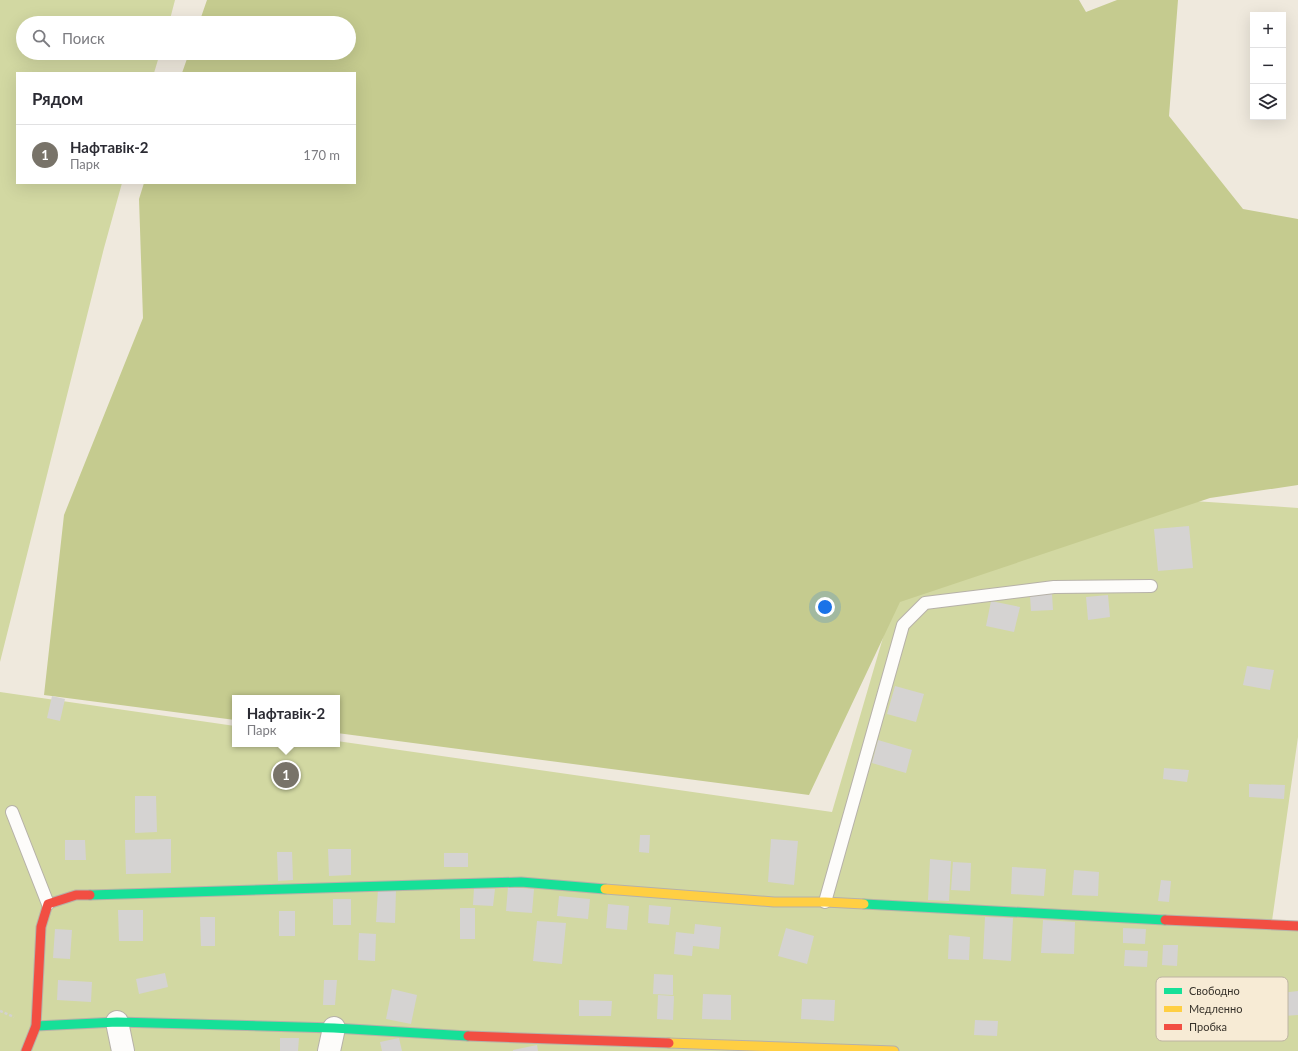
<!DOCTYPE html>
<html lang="ru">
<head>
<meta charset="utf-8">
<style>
  body { margin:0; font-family:Lato,sans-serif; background:#f7f7f7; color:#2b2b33 }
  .controls { position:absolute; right:12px; top:12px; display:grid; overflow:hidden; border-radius:0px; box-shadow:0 4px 16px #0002 }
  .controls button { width:36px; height:36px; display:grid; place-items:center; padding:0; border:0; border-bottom:1px solid #e1e1e2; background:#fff; color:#2b2b33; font:20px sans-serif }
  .you { position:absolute; left:825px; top:607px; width:14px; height:14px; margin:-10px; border:3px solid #fff; border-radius:50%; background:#1a73e8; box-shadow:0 0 0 6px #1a73e833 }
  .badge { display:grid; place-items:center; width:26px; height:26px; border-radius:50%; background:#787369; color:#fff; font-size:13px; font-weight:700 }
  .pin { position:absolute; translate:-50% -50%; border:2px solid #fff; box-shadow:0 1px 4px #0006 }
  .popup { position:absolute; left:232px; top:695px; width:108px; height:52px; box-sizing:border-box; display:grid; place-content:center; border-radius:0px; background:#fff; filter:drop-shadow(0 1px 3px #0005); font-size:13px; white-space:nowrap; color:#7c7c81 }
  .popup b { font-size:15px; color:#2b2b33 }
  .popup::after { content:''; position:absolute; left:50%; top:100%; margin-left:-8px; border:8px solid transparent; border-top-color:#fff }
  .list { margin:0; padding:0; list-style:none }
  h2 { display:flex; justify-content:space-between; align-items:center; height:52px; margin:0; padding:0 16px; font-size:17px }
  h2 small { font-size:13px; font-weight:400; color:#7c7c81 }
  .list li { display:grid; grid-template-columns:26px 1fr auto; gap:12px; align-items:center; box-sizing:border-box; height:60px; padding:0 16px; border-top:1px solid #e1e1e2 }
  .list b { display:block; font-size:15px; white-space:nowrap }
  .list p { margin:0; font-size:13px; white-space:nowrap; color:#7c7c81 }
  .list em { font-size:13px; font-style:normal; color:#7c7c81 }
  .icon { flex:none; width:22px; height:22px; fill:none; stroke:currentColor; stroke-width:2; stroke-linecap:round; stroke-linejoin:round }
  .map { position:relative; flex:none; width:1298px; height:1051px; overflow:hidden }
  .search { position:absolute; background:#fff; box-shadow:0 4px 16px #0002; left:16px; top:16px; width:340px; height:44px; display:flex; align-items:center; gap:10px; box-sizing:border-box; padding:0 14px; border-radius:22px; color:#7c7c81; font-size:15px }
  .panel { position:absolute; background:#fff; box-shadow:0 4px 16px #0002; left:16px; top:72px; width:340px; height:112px; border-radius:0px }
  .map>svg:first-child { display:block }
  .green { fill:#d2d8a2 }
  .forest { fill:#c5cb8f }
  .building { fill:#d5d3d2 }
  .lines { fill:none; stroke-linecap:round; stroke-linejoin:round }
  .lane-casing { stroke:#b6b1a8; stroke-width:14 }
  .street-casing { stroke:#b6b1a8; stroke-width:24 }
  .fast-casing { stroke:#b6b1a8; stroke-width:11 }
  .slow-casing { stroke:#b6b1a8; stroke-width:11 }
  .jam-casing { stroke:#b6b1a8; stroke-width:11 }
  .path { stroke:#d4d2cf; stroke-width:2.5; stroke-dasharray:3 2; stroke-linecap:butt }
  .lane { stroke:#fdfcfa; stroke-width:12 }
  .street { stroke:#fdfcfa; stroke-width:22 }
  .fast { stroke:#16e098; stroke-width:9 }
  .slow { stroke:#ffcf43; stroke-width:9 }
  .jam { stroke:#f24e42; stroke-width:9 }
  .key { fill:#f7ebd5; stroke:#beb4a2; stroke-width:1 }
  .key-label { font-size:11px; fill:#38332b }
</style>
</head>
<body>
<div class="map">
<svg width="1298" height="1051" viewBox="0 0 1298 1051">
  <rect width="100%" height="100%" fill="#efe9dd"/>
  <path class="green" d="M0,0H175L169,23H23V53H160L154,73H17V183H122L104,248L0,662Z
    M1104,495L1298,508V737L1271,928L1298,929V1051H0V692L235,726V744H337V741L832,812L901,576Z"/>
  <path class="forest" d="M207,0H1079L1086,12L1117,0H1178L1169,116L1243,209L1298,219V485L1210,498L900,602L809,795L337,733V698H235V720L44,695L64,515L143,318L139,199L144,183H355V73H182L189,53H349V23H199Z"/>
  <path class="building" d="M1189,526L1193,568L1158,571L1154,529Z
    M1052,594L1053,610L1031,611L1030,596Z
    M1108,595L1110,617L1088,620L1086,597Z
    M991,601L1020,607L1014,632L986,626Z
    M1247,666L1274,670L1270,690L1243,685Z
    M895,686L924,694L916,722L887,714Z
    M52,696L65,699L60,721L47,718Z
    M878,740L912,750L906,773L872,763Z
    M1164,768L1189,770L1187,782L1163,779Z
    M1249,784L1285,785L1284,799L1249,797Z
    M135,796H156L157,832L135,833Z
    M640,835H650L649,853L639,852Z
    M171,839V873L126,874L125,840Z
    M771,839L798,841L794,885L768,882Z
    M65,840H85L86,860H65Z
    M328,849H351V875L329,876Z
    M277,852H292L293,880L278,881Z
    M444,853H468V867H444Z
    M930,859L951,861L949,901L928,900Z
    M953,862L971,863L970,891L951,890Z
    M1012,867L1046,869L1044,896L1011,894Z
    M1074,870L1099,872L1098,896L1072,895Z
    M1161,880L1171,881L1169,902L1158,901Z
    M508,887L534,889L532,913L506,911Z
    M474,888L495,889L493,906L473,905Z
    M378,889L396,890L395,923L376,922Z
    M559,896L590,899L588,919L557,916Z
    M333,899H351V925H333Z
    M608,904L629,906L627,930L606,928Z
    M649,905L671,907L669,925L648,923Z
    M460,908H475V939H460Z
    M118,910H143V941H119Z
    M279,911H295V936H279Z
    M200,917H215V946H201Z
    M985,917L1013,918L1011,961L983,959Z
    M1043,920L1075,922L1074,954L1041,953Z
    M537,921L566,923L562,964L533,961Z
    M695,924L721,927L719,949L693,946L692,956L674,954L676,932L694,934Z
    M786,928L814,936L807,964L778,956Z
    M1123,928L1146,929L1145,944L1123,943Z
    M55,929L72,930L70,959L53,958Z
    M359,933L376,934L375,961L358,960Z
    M949,935L970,937L969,960L948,959Z
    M1163,945H1178L1177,966L1162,965Z
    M1125,950L1148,951L1147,967L1124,966Z
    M165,973L168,987L139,994L136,979Z
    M654,974L673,975V995L653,994Z
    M58,980L92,982L91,1002L57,1000Z
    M324,980H337L335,1005H323Z
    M392,989L417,995L411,1024L386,1019Z
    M1298,991V1015L1283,1016L1281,993Z
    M703,994L731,995V1020L702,1019Z
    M658,995L674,996L673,1020L657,1019Z
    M802,999L835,1000L834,1021L801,1019Z
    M579,1000L612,1001L611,1016H579Z
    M975,1020L998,1021L997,1036L974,1035Z
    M280,1038H299L298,1051H280Z
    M399,1038L402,1051H382L380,1042Z
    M537,1045L538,1051H513V1050Z"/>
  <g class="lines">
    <g class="lane-casing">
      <path id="lane" d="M12,812L48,904
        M825,902L903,625L925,603L1054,587L1151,586"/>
    </g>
    <g class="street-casing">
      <path id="street" d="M117,1022L123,1051
        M329,1051L334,1028"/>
    </g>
    <g class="fast-casing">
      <path id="fast" d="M90,895L521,882L605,889
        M864,904L1165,920
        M36,1026L117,1022L334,1028L468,1036"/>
    </g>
    <g class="slow-casing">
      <path id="slow" d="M605,889L774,902H825L864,904
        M669,1043L894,1051"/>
    </g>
    <g class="jam-casing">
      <path id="jam" d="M1165,920L1298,926
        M468,1036L669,1043
        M26,1051L36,1026L41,927L48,904L76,895H90"/>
    </g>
    <path class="path" d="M0,1011L14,1017"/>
    <use href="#lane" class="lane"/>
    <use href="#street" class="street"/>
    <use href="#fast" class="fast"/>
    <use href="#slow" class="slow"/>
    <use href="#jam" class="jam"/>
  </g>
  <rect x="1156" y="977" width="132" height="64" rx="6" class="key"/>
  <rect x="1164" y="988" width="18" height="6" fill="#16e098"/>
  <rect x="1164" y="1006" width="18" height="6" fill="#ffcf43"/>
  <rect x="1164" y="1024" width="18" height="6" fill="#f24e42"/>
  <g class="key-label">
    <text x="1189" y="995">Свободно</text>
    <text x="1189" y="1013">Медленно</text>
    <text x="1189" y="1031">Пробка</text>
  </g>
</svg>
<div class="controls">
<button>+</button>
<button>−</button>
<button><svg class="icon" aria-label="layers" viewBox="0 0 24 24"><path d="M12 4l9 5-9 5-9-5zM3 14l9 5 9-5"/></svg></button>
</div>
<div class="you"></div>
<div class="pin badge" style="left:286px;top:775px">1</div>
<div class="popup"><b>Нафтавік-2</b>Парк</div>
<div class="search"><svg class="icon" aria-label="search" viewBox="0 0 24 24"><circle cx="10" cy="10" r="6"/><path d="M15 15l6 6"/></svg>Поиск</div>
<section class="panel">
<h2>Рядом<small></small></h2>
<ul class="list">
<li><span class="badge">1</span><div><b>Нафтавік-2</b><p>Парк</p></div><em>170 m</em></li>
</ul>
</section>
</div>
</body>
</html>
